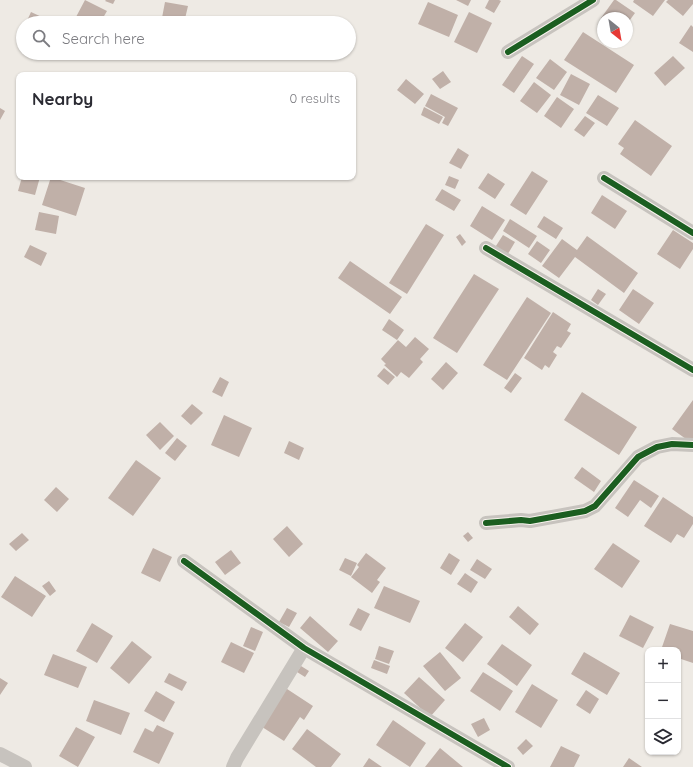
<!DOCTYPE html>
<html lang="en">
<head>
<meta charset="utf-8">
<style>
  body { margin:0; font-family:Quicksand,sans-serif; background:#f2f2f3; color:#2b2b33 }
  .controls { position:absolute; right:12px; bottom:12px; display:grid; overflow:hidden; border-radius:8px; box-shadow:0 1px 3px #0004 }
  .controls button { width:36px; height:36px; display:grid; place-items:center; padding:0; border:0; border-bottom:1px solid #e1e1e2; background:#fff; color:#2b2b33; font:20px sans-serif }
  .compass { position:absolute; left:597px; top:12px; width:36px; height:36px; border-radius:50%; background:#fff; box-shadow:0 1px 3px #0004; rotate:149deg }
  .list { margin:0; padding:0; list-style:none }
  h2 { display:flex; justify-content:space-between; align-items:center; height:52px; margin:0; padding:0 16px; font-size:17px }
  h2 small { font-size:13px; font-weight:400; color:#7c7c81 }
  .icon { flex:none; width:22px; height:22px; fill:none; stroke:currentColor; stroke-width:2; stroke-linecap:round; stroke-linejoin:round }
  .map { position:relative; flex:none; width:693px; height:767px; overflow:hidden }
  .search { position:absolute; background:#fff; box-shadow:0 1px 3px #0004; left:16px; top:16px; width:340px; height:44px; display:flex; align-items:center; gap:10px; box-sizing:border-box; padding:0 14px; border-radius:22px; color:#7c7c81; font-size:15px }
  .panel { position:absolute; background:#fff; box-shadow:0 1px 3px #0004; left:16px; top:72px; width:340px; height:108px; border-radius:8px }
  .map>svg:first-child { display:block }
  .building { fill:#c0b0a8 }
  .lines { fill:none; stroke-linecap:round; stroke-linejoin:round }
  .street { stroke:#c7c3be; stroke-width:14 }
  .cycleway-casing { stroke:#f9f4ee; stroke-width:8 }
  .cycleway { stroke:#1b5e20; stroke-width:6 }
</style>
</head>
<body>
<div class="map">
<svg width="693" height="767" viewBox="0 0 693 767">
  <rect width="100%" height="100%" fill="#eeeae4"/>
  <path class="building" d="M85,0L107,11L100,23H87L76,17Z
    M106,0H115L113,4L105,1Z
    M456,0H471L468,6Z
    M489,0H499L501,1L494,13L485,8Z
    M614,0H616L635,13L627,24V18H603V20L601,18Z
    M634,0H665L653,16L633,2Z
    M668,0H693V4L683,16L666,2Z
    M165,2L188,6L184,23H161Z
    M428,2L458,15L449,37L418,24Z
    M31,12L46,19L44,23H26Z
    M469,12L492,23L477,53L454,42Z
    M691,25L693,27V52L679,43Z
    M583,32L634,65L616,93L564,60Z
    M522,56L534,64L514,93L502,85Z
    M673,56L685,68L665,86L654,73Z
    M550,59L567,72L554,90L536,78Z
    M443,71L451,82L440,89L432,79Z
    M571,74L590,84L579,105L560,95Z
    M406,79L424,94L415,104L397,90Z
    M534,82L551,95L537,113L520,101Z
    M431,94L458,108L448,126L442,123L445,117L425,106Z
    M598,95L619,108L607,126L586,113Z
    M557,97L574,109L561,128L544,116Z
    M424,107L443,117L439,124L421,115Z
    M0,108L5,111L0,120Z
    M585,116L595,123L584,137L574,130Z
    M635,120L672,146L651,176L620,154L624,148L618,144Z
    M458,148L469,155L461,169L449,163Z
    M532,171L548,181L526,215L510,205Z
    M488,173L505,184L495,199L478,188Z
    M449,176L459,180L455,189L445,185Z
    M22,177H40L35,195L18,191Z
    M51,177L85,188L76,216L42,205Z
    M442,189L461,200L454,211L435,200Z
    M602,195L627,211L615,229L591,213Z
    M482,206L505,220L492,240L470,226Z
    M39,212L59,216L56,234L35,230Z
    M544,216L563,228L556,239L537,227Z
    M510,219L537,236L529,248L503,231Z
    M426,224L444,235L407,294L389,283Z
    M673,230L693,243V249L680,269L657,254Z
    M460,234L466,242L462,246L456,237Z
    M503,235L515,242L506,257L494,249Z
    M587,236L638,273L624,293L575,257L559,278L542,266L562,239L577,250Z
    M537,241L550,250L541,263L528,254Z
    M30,245L47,253L41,266L24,257Z
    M350,261L402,297L390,314L338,278Z
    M474,274L499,289L457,353L433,338Z
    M598,289L606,294L598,305L591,300Z
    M633,289L654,303L639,324L619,310Z
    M527,297L551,313L507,380L483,365Z
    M553,312L571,324L567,331L571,333L561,348L557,346L553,352L557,355L549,368L545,365L542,370L524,358Z
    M389,319L404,330L397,340L382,330Z
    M415,337L429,349L420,359L423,362L409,378L401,372L397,377L384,365L386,364L381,359L398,340L406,347Z
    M446,362L458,373L443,390L431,379Z
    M384,368L395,377L388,385L377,376Z
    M515,373L522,378L511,393L504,388Z
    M220,377L229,382L222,397L212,392Z
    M582,392L637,427L619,455L564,420Z
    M693,400V444L672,429Z
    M192,404L203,413L191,425L181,416Z
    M224,415L252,428L239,457L211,445Z
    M160,422L174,436L160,450L146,435Z
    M177,438L187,446L175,461L165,453Z
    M289,441L304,448L299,460L284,453Z
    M136,460L161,478L133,516L108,498Z
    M582,467L601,481L594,492L574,478Z
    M634,480L659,496L651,508L640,500L628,517L615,508Z
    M56,487L69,499L57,512L44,500Z
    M663,497L693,517V524L684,538L677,534L671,543L644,526Z
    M287,526L303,544L289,557L273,539Z
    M468,532L473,538L468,542L463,536Z
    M22,533L29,540L16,551L9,544Z
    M613,543L640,561L622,588L594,569Z
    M153,548L172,557L160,582L141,573Z
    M231,550L241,563L225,575L215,562Z
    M366,553L386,568L377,580L380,582L372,593L351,577L359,567L357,565Z
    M449,553L460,560L451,575L440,568Z
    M345,558L357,563L351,576L339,570Z
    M477,559L492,569L485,579L470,570Z
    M465,573L478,582L471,593L457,584Z
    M15,576L46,596L32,617L1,597Z
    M49,581L56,591L50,596L42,586Z
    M384,586L420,601L410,623L374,608Z
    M518,606L539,624L530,635L509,617Z
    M287,608L297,613L289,627L279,622Z
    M358,608L370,614L361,631L349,625Z
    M630,615L654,627L643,648L619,636Z
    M310,616L338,641L328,652L300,628Z
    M92,623L113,636L97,663L76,651Z
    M465,623L483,637L463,662L445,648Z
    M670,624L693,631V663L678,658V650H661Z
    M251,627L263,632L255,651L243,646Z
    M132,641L152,657L129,684L110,668Z
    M231,642L254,653L244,673L221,662Z
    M502,644L532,665L517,686L487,664Z
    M379,646L394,651L389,664L375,659Z
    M440,652L461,678L445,691L423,666Z
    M584,652L620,673L607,695L571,674Z
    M53,654L87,667L78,688L44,675Z
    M374,660L390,666L387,674L371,668Z
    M301,666L309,671L305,677L297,672Z
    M483,672L513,691L500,711L470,691Z
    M169,673L187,682L182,691L164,682Z
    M419,677L445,700L430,717L404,693Z
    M0,678L8,683L0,695Z
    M532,684L558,700L541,728L515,712Z
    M284,687L313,706L304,720L300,717L284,741L259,725Z
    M586,690L599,699L590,714L576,705Z
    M156,691L175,702L164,722L144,711Z
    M94,700L130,713L121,735L86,721Z
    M484,718L490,730L478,737L471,724Z
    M393,720L426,743L410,767L376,745Z
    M157,725L174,733L159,764L133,752L145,728L153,732Z
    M76,727L95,737L78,767L59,756Z
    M307,729L341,754L331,767H316L292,749Z
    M526,739L533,746L523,755L517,748Z
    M561,746L580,755L574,767H550Z
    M440,748L463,767H425Z
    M369,758L382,767H363Z
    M629,758L642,767H623Z"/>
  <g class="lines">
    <path class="street" d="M508,52L593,0
      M604,178L693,233
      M486,248L693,370
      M486,523L521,520L530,521L585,511L595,506L638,457L657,447L672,444L693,445
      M184,561L304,648L508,767
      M0,754L25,767
      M233,767L237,758L304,648"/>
    <g class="cycleway-casing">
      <path id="cycleway" d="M508,52L593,0
        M604,178L693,233
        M486,248L693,370
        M486,523L521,520L530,521L585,511L595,506L638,457L657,447L672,444L693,445
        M184,561L304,648L508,767"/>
    </g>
    <use href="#cycleway" class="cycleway"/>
  </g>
</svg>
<div class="controls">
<button>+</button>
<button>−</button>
<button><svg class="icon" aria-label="layers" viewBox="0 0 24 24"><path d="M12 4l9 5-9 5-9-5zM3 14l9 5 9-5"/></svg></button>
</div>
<svg class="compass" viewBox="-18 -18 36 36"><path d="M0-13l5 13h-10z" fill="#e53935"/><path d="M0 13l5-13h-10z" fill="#7c7c81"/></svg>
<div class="search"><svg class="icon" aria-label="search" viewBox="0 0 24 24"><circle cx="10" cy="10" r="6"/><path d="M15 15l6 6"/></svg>Search here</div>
<section class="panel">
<h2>Nearby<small>0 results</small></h2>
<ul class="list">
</ul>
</section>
</div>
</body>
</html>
